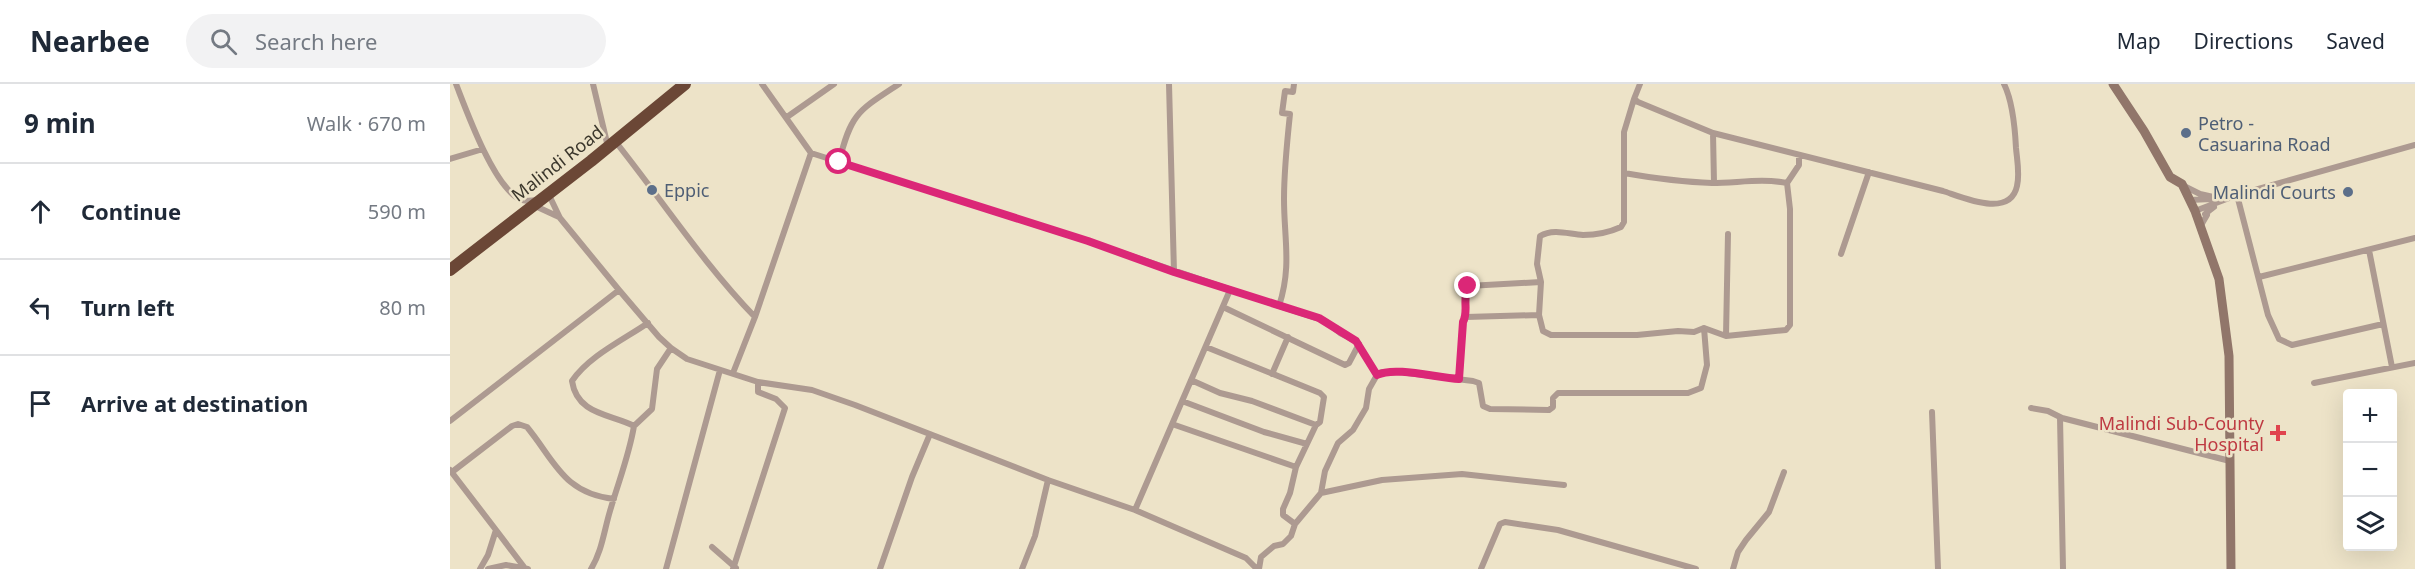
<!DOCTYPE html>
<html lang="en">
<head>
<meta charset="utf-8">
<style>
  body { margin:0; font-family:"Noto Sans",sans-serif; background:#f2f2f3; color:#1f2937 }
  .controls { position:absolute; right:18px; bottom:18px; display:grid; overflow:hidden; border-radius:6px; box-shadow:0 6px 24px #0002 }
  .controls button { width:54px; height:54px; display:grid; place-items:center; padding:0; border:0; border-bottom:2px solid #e0e1e3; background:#fff; color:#1f2937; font:30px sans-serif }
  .stop { position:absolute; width:18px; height:18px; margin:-14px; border:4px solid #db2777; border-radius:50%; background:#fff }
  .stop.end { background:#db2777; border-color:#fff; box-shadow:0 2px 6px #0008 }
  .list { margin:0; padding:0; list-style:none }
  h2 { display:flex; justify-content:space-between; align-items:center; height:78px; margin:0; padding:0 24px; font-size:26px }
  h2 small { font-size:20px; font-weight:400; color:#747a83 }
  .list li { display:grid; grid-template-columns:39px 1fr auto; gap:18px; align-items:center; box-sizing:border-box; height:96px; padding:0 24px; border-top:2px solid #e0e1e3 }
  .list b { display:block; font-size:22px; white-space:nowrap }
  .list em { font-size:20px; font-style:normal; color:#747a83 }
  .icon { flex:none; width:33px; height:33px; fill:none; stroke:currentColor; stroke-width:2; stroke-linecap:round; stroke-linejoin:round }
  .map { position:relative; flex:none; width:1965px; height:485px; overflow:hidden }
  header { display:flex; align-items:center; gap:36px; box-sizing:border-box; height:84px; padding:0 30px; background:#fff; border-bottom:2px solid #e0e1e3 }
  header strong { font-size:28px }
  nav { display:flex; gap:33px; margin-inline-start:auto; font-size:21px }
  .search { width:420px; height:54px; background:#f2f2f3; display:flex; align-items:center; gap:15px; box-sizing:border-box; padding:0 21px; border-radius:33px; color:#747a83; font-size:22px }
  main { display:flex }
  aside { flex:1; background:#fff }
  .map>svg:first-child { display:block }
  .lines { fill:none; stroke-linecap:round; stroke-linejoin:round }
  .street { stroke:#ad9a91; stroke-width:6 }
  .secondary { stroke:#91766a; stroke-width:9 }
  .highway { stroke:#6b4736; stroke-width:12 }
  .route { stroke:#db2777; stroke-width:8 }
  .service-dot { fill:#5c6f8a; stroke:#ede3c8; stroke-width:2 }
  .health-dot { fill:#e0444e; stroke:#ede3c8; stroke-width:2 }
  .labels { text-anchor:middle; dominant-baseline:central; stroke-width:5; stroke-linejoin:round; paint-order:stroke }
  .service-label { font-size:18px; fill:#4e5e75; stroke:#ede3c8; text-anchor:start }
  .street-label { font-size:18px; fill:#3b372c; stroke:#ede3c8 }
  .health-label { font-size:18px; fill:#be3a42; stroke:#ede3c8; text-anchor:end }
</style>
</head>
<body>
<header>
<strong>Nearbee</strong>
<div class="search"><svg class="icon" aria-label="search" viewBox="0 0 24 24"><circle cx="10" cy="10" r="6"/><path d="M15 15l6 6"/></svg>Search here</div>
<nav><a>Map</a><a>Directions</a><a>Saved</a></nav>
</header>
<main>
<aside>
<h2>9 min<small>Walk · 670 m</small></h2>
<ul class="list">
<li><svg class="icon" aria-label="ahead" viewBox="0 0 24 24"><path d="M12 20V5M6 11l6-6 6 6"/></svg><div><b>Continue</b></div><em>590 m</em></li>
<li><svg class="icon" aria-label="left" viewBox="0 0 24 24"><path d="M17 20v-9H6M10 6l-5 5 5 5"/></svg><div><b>Turn left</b></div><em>80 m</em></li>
<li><svg class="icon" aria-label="arrive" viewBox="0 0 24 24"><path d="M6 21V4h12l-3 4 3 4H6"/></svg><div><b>Arrive at destination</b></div></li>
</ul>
</aside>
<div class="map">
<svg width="1965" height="485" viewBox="0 0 1965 485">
  <rect width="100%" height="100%" fill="#ede3c8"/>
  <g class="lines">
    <path class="street" d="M6,0C17,28 41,95 66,113C73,118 80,117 88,116
      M143,0L158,63
      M312,0L361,69L637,157L829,222C842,182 834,155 834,115C834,87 837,58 840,30L832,29L835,7L843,8L844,0
      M719,0L724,188
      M1190,0L1184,15L1188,18L1263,49L1493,107C1512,113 1560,135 1567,102C1570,90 1567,76 1566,64C1565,44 1563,18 1554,0
      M1184,15L1174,48V138L1171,143C1160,148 1145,151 1133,151C1118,150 1104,144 1090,152L1087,180L1091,198L1089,231L1093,247L1101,251H1187L1228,247L1244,248L1254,244L1276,252L1336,246L1340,241V125L1337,99
      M337,33L384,0
      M1263,49L1264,99
      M165,57C212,116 253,179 305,233
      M0,75L33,65
      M389,78C401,29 408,27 449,0
      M1174,89C1203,94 1232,98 1262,99C1287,99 1312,94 1337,99L1349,81V72
      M1734,102L1750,110L1772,115
      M98,109L110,134L169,206L209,253L221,264L237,275L308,298L362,306L405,321L598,396L685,426L796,474L807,485
      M1787,111L1818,231L1829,255L1842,261L1933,240
      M1740,116L1761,115
      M83,121L109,133
      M1745,127L1787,111L1965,61
      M1750,143L1757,131L1755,130L1764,123
      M1919,166L1942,283
      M1391,170L1419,88
      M1809,193L1965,154
      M829,222L875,237L890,249L906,257L927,291
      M773,223L895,281L899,279L909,260
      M1016,233L1089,231
      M1276,252L1278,150
      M756,263L870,309L874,313L870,338L866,341L846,383L840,409L833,425V431L845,440
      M283,289L305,233L361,69
      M822,290L838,253
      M1009,295L1013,238C1019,227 1012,216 1018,202L1091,198
      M741,296L770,309L802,317L866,341
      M1864,299L1965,279
      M732,317L814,348L857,360
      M1581,324L1598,327L1612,334L1780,377
      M1482,328L1488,485
      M1610,333L1613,485
      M0,337L169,206
      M722,340L846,383
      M184,342L202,325L207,285L221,264
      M0,386L46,446L38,471L30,485
      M2,388L62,342L68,340L77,343C105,377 113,409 164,415
      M871,409L932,396L1012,390L1114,401
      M685,426L780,206
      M46,446L74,483
      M262,463L286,484
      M38,485L56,481L78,485
      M141,485C152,467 154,447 160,427C168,399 179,372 184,342C161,330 127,331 122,297C139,272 173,256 198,239
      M216,485L270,286
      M283,485L335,324L326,315L308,308V298
      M430,485L462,393L480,350
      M572,485L585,452L598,396
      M809,485L811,473L824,462L833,460L841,452L845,440L871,409L875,387L888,359L903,346L916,324L919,305L927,291L932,288H949L1023,297L1029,299L1033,322L1040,325L1099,326L1103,323V314L1108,309H1238L1251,304L1257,281L1254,244
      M1031,485L1050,440L1055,438L1108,446L1246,485
      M1283,485L1288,468L1296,456L1319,428L1334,388"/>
    <path class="secondary" d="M1663,0L1694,47L1720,93L1732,100L1745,127L1769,195L1779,272L1781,485"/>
    <path class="highway" d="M0,186L141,77L235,0"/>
  </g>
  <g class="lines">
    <path class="route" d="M389,78L638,157L724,188L869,234L906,257L927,291C945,282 987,294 1009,295L1013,238C1019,227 1012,216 1018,202"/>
  </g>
  <g class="service-dot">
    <circle cx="1736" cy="49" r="6"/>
    <circle cx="202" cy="106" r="6"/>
    <circle cx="1898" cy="108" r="6"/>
  </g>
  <path class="health-dot" d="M1825 340h6v6h6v6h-6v6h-6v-6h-6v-6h6z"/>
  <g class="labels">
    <g class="service-label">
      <text x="1748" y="39">Petro -<tspan x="1748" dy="21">Casuarina Road</tspan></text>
      <text x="214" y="106">Eppic</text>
      <text x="1886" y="108" text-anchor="end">Malindi Courts</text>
    </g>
    <g class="street-label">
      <text transform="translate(107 79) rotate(-38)">Malindi Road</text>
    </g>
    <g class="health-label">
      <text x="1814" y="339">Malindi Sub-County<tspan x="1814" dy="21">Hospital</tspan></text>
    </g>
  </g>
</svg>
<div class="controls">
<button>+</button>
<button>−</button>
<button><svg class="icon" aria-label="layers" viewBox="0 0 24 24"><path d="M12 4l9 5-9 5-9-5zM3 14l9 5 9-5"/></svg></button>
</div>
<div class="stop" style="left:389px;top:78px"></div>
<div class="stop end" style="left:1018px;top:202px"></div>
</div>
</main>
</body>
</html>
